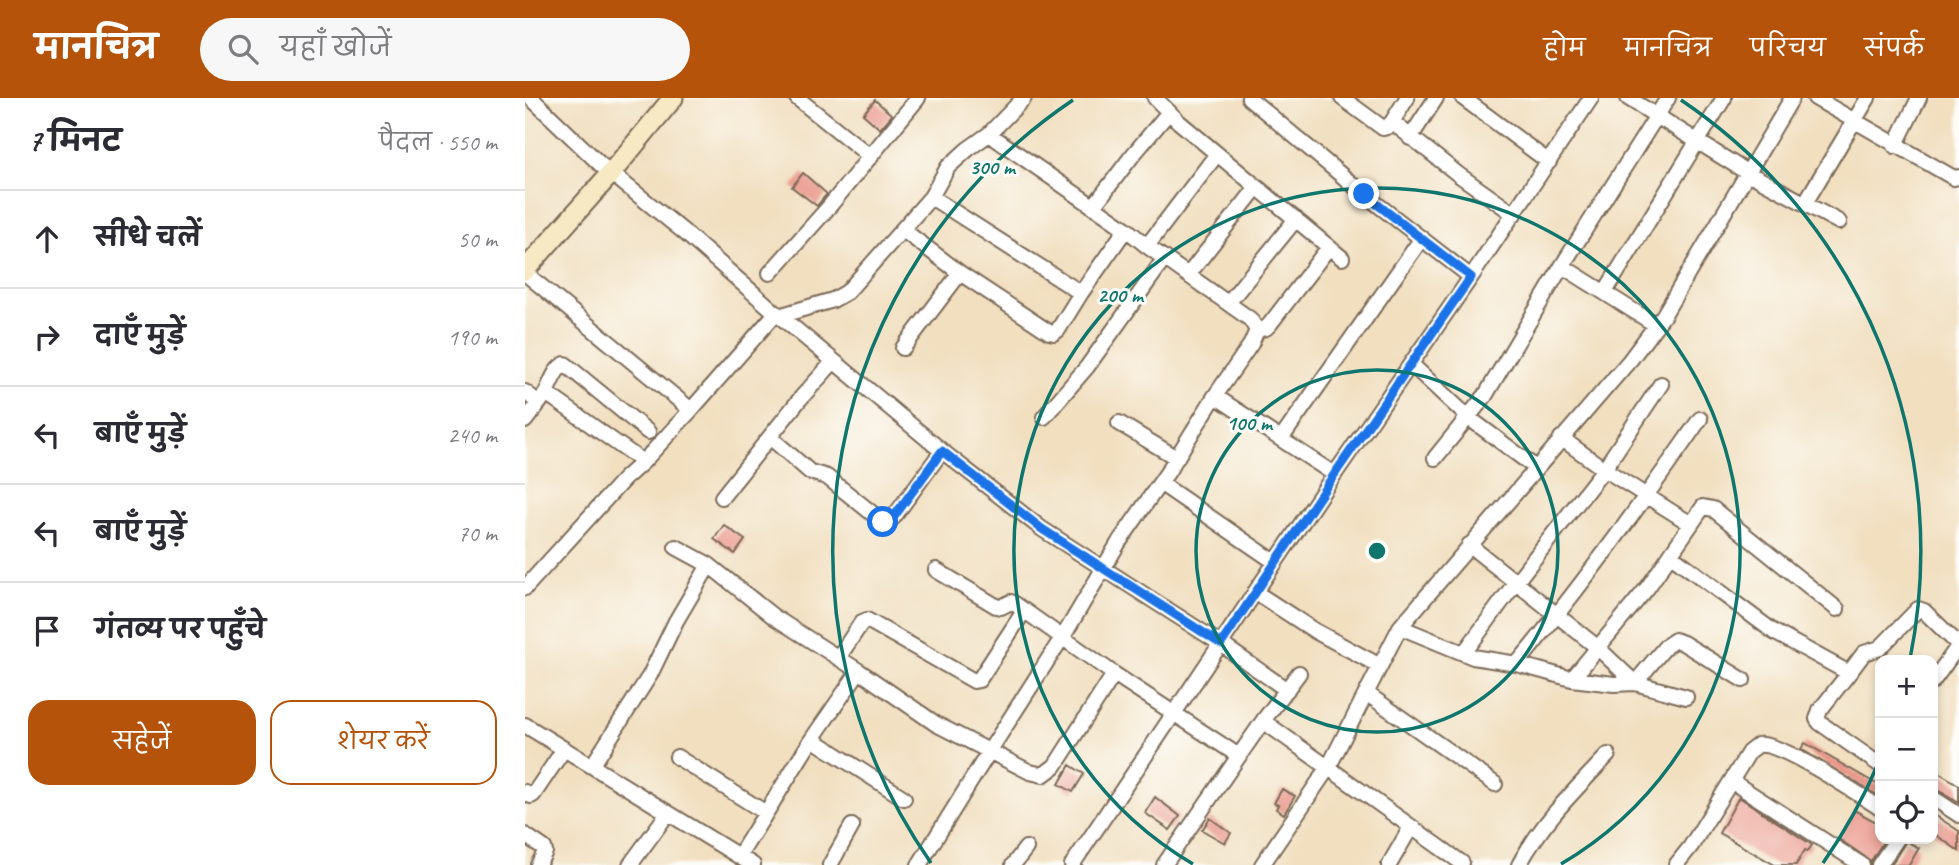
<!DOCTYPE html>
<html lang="hi">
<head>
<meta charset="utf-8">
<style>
  body { margin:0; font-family:Caveat,"Playpen Sans Deva",sans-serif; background:#f7f7f7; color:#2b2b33 }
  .controls { position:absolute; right:21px; bottom:21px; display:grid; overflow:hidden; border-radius:14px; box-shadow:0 4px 10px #0003 }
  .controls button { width:63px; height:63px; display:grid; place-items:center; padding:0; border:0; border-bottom:2px solid #e1e1e2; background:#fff; color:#2b2b33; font:35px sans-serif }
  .stop { position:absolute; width:21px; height:21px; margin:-16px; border:5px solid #1a73e8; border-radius:50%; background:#fff }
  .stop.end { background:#1a73e8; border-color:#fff; box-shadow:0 2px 7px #0008 }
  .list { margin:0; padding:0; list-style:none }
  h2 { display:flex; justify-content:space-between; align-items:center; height:91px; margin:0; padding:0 28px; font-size:30px }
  h2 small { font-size:23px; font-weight:400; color:#7c7c81 }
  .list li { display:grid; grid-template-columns:46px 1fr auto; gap:21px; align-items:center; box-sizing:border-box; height:98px; padding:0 28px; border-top:2px solid #e1e1e2 }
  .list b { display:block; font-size:26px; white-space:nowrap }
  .list em { font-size:23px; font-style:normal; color:#7c7c81 }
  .actions { display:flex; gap:14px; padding:21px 28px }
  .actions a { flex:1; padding:16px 0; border:2px solid #b45309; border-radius:21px; text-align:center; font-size:24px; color:#b45309 }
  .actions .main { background:#b45309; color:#fff }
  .icon { flex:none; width:38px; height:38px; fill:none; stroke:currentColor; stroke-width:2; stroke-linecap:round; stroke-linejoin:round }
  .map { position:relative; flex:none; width:1434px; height:767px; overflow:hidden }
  header { display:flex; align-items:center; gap:42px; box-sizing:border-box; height:98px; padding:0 35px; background:#b45309; color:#fff }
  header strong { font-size:33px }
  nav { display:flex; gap:38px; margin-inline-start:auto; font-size:24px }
  .search { width:490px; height:63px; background:#f7f7f7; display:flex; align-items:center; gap:18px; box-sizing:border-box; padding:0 24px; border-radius:38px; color:#7c7c81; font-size:26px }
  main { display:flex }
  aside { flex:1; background:#fff }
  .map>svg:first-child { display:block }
  .building { fill:#ea978b }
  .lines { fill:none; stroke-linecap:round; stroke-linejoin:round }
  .street-casing { stroke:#7b6957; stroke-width:18 }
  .secondary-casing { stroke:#7b6957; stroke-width:23 }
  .street { stroke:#fff; stroke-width:14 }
  .secondary { stroke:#f7e9c3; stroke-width:19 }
  .route { stroke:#1a73e8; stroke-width:9 }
  .ring { fill:none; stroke:#0f766e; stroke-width:3.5 }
  .centre { fill:#0f766e; stroke:#fdfcf7; stroke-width:3.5 }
  .ring-label { font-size:21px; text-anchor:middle; font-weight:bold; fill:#0f766e; stroke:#fdfcf7; stroke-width:6; stroke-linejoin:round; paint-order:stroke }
</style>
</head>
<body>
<header>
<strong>मानचित्र</strong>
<div class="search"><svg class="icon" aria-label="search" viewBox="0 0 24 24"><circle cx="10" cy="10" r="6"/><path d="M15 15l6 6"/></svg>यहाँ खोजें</div>
<nav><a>होम</a><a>मानचित्र</a><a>परिचय</a><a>संपर्क</a></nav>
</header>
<main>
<aside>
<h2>7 मिनट<small>पैदल · 550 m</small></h2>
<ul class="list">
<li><svg class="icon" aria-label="ahead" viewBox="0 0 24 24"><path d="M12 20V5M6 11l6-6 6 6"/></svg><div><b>सीधे चलें</b></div><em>50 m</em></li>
<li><svg class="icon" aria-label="right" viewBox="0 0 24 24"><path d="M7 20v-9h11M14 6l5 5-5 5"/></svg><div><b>दाएँ मुड़ें</b></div><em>190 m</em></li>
<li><svg class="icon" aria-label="left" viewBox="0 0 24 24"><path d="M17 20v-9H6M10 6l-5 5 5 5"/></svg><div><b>बाएँ मुड़ें</b></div><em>240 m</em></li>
<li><svg class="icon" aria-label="left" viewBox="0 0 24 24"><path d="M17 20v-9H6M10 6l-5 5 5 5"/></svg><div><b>बाएँ मुड़ें</b></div><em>70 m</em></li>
<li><svg class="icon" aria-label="arrive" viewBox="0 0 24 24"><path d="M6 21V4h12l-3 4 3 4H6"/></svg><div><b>गंतव्य पर पहुँचे</b></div></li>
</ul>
<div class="actions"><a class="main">सहेजें</a><a>शेयर करें</a></div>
</aside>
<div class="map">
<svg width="1434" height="767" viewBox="0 0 1434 767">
  <rect width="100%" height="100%" fill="#fdfcf7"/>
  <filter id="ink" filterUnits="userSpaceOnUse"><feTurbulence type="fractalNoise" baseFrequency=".0143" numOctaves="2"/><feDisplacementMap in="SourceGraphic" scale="14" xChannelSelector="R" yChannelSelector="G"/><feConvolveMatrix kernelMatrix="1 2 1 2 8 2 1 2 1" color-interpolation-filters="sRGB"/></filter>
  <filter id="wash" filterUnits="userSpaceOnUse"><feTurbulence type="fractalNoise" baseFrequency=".00686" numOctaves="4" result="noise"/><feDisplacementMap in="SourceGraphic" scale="28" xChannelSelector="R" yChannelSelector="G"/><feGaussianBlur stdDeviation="1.57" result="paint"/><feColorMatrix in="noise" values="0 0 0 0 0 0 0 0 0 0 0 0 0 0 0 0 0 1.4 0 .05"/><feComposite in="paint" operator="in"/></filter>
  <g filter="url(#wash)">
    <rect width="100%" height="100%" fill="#f1dfc0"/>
    <g id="blocks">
      <path class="building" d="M350,2L367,17L355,31L338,16Z
        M278,75L302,96L292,108L267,89Z
        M199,427L220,442L210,456L189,441Z
        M1280,645L1355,688V699L1276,651Z
        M545,667L559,676L548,694L534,686Z
        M1408,671L1434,687V705L1413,692L1408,690Z
        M757,691L770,698L759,716L751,711L753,707L749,705Z
        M630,699L655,718L645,732L620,715Z
        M1214,699L1287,747L1283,753L1280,752L1271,767H1250L1194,735Z
        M1329,712L1355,726V741H1360L1346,763L1314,741Z
        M1408,716L1434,733V753L1408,735Z
        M685,720L706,735L700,745L677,732Z
        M1381,743L1394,750L1384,767H1366Z"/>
    </g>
  </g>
  <g filter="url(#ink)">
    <use href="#blocks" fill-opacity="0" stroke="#7b6957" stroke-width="2"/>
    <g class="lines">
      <g class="street-casing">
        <path id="street" d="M6,0L76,67L159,134L251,215L417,353L517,431L696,546L762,592
          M272,0L346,59
          M630,0L654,24L817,160
          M724,0L839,96L946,179
          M817,0L858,30L862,29L867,24L934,77L989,116
          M938,0L1024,64
          M1103,0L1223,75L1314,124
          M1290,0L1429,80L1434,79
          M867,24L882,0
          M885,40L911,0
          M1370,48L1394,0
          M406,99L556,195
          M1280,105L1343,0
          M568,109L607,58L644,14
          M622,148L692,56
          M1037,168L1131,227
          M0,175L166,312
          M245,175L303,110L393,0
          M435,175L524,234L529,235L533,232L556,195L601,131
          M663,177L732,89
          M1080,194L1199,0
          M703,205L771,121
          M254,218L308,202L322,194L406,99L423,69L443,51L464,36L499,0
          M732,232L741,230L745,226L804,149
          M378,250L435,175L378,132
          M886,266L944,320L1011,370
          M0,294L14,305L0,323
          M21,295C26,285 30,270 40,266L123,334
          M690,298L809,376
          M14,305L21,295L118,364
          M519,319L562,269L640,160
          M594,325L652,360
          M246,340L285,374L302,379L358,424L368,420L417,353
          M1036,340L1079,371L1166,426
          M756,341L897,140
          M910,360L960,298L1037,168L1143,0
          M635,385L750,464
          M197,399L275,301L309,263
          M944,447L1072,549L1110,585L1161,599
          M151,449L184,467L249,519L334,573L411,626L505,674L518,677L530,668L589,576
          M1146,457L1249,534L1324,575L1295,612L1292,621L1295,625L1355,667
          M411,472L471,508L476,509L486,504L490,506L589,576L714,658
          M0,490L99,381L118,364L166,312L251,215
          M730,494L790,533L855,568
          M875,529L948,559L992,566L1047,581L1089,586L1110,585L1141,548L1150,542L1158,545L1218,582
          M939,555L991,484L1079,371L1136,286
          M313,560L337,524L342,522L449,583L454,582L499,513
          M992,566C1057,488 1117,405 1175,321
          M1324,575L1339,555L1355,550L1393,511L1399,513L1434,547
          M1047,581L1123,489L1178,409L1188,411L1312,511
          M1408,583L1434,547
          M841,595L970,686
          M738,623L774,575
          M0,627L228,767
          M287,641L334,573
          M152,659L241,715
          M67,668L125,577L151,523L184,467
          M1206,683L1337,767
          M0,694L6,698L8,697L39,651
          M1408,700L1434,717
          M0,737L19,750L20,754L13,767
          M214,758L287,641L379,700
          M105,767L143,715
          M305,767L327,728
          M394,767L467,649L542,532L594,444L642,375L690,298L726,246L732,232L725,221L622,148L601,131L464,36
          M488,767L501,750
          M547,767L811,374L946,179L1066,0
          M639,767L738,623L937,765
          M737,767L803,670L875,529L1105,262L1138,218L1267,0
          M864,767L886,729
          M994,767C1017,724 1050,692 1083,657
          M1151,767L1166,748L1224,654L1233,647C1255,643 1333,696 1355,710
          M1354,767L1372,741"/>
      </g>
      <g class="secondary-casing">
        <path id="secondary" d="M0,172L86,75L148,0"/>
      </g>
      <use href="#street" class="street"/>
      <use href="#secondary" class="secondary"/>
    </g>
  </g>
  <g class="lines" filter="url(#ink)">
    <path class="route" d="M358,424L368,420L417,353L517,431L696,546L811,374L946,179L839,96"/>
  </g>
  <g class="ring">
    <circle cx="852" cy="453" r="181"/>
    <path d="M668 766A363 363 0 1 1 1036 766"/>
    <path d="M1355 661A544 544 0 0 1 1298 765M406 765A544 544 0 0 1 548 2M1156 2A544 544 0 0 1 1385 561"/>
  </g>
  <circle cx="852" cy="453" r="10" class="centre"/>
  <g class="ring-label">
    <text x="467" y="76">300 m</text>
    <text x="595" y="204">200 m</text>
    <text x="724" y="332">100 m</text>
  </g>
</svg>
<div class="controls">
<button>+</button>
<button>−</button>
<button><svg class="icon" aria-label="locate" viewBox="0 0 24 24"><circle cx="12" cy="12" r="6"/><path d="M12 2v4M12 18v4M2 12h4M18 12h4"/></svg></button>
</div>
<div class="stop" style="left:358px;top:424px"></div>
<div class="stop end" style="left:839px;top:96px"></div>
</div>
</main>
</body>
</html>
